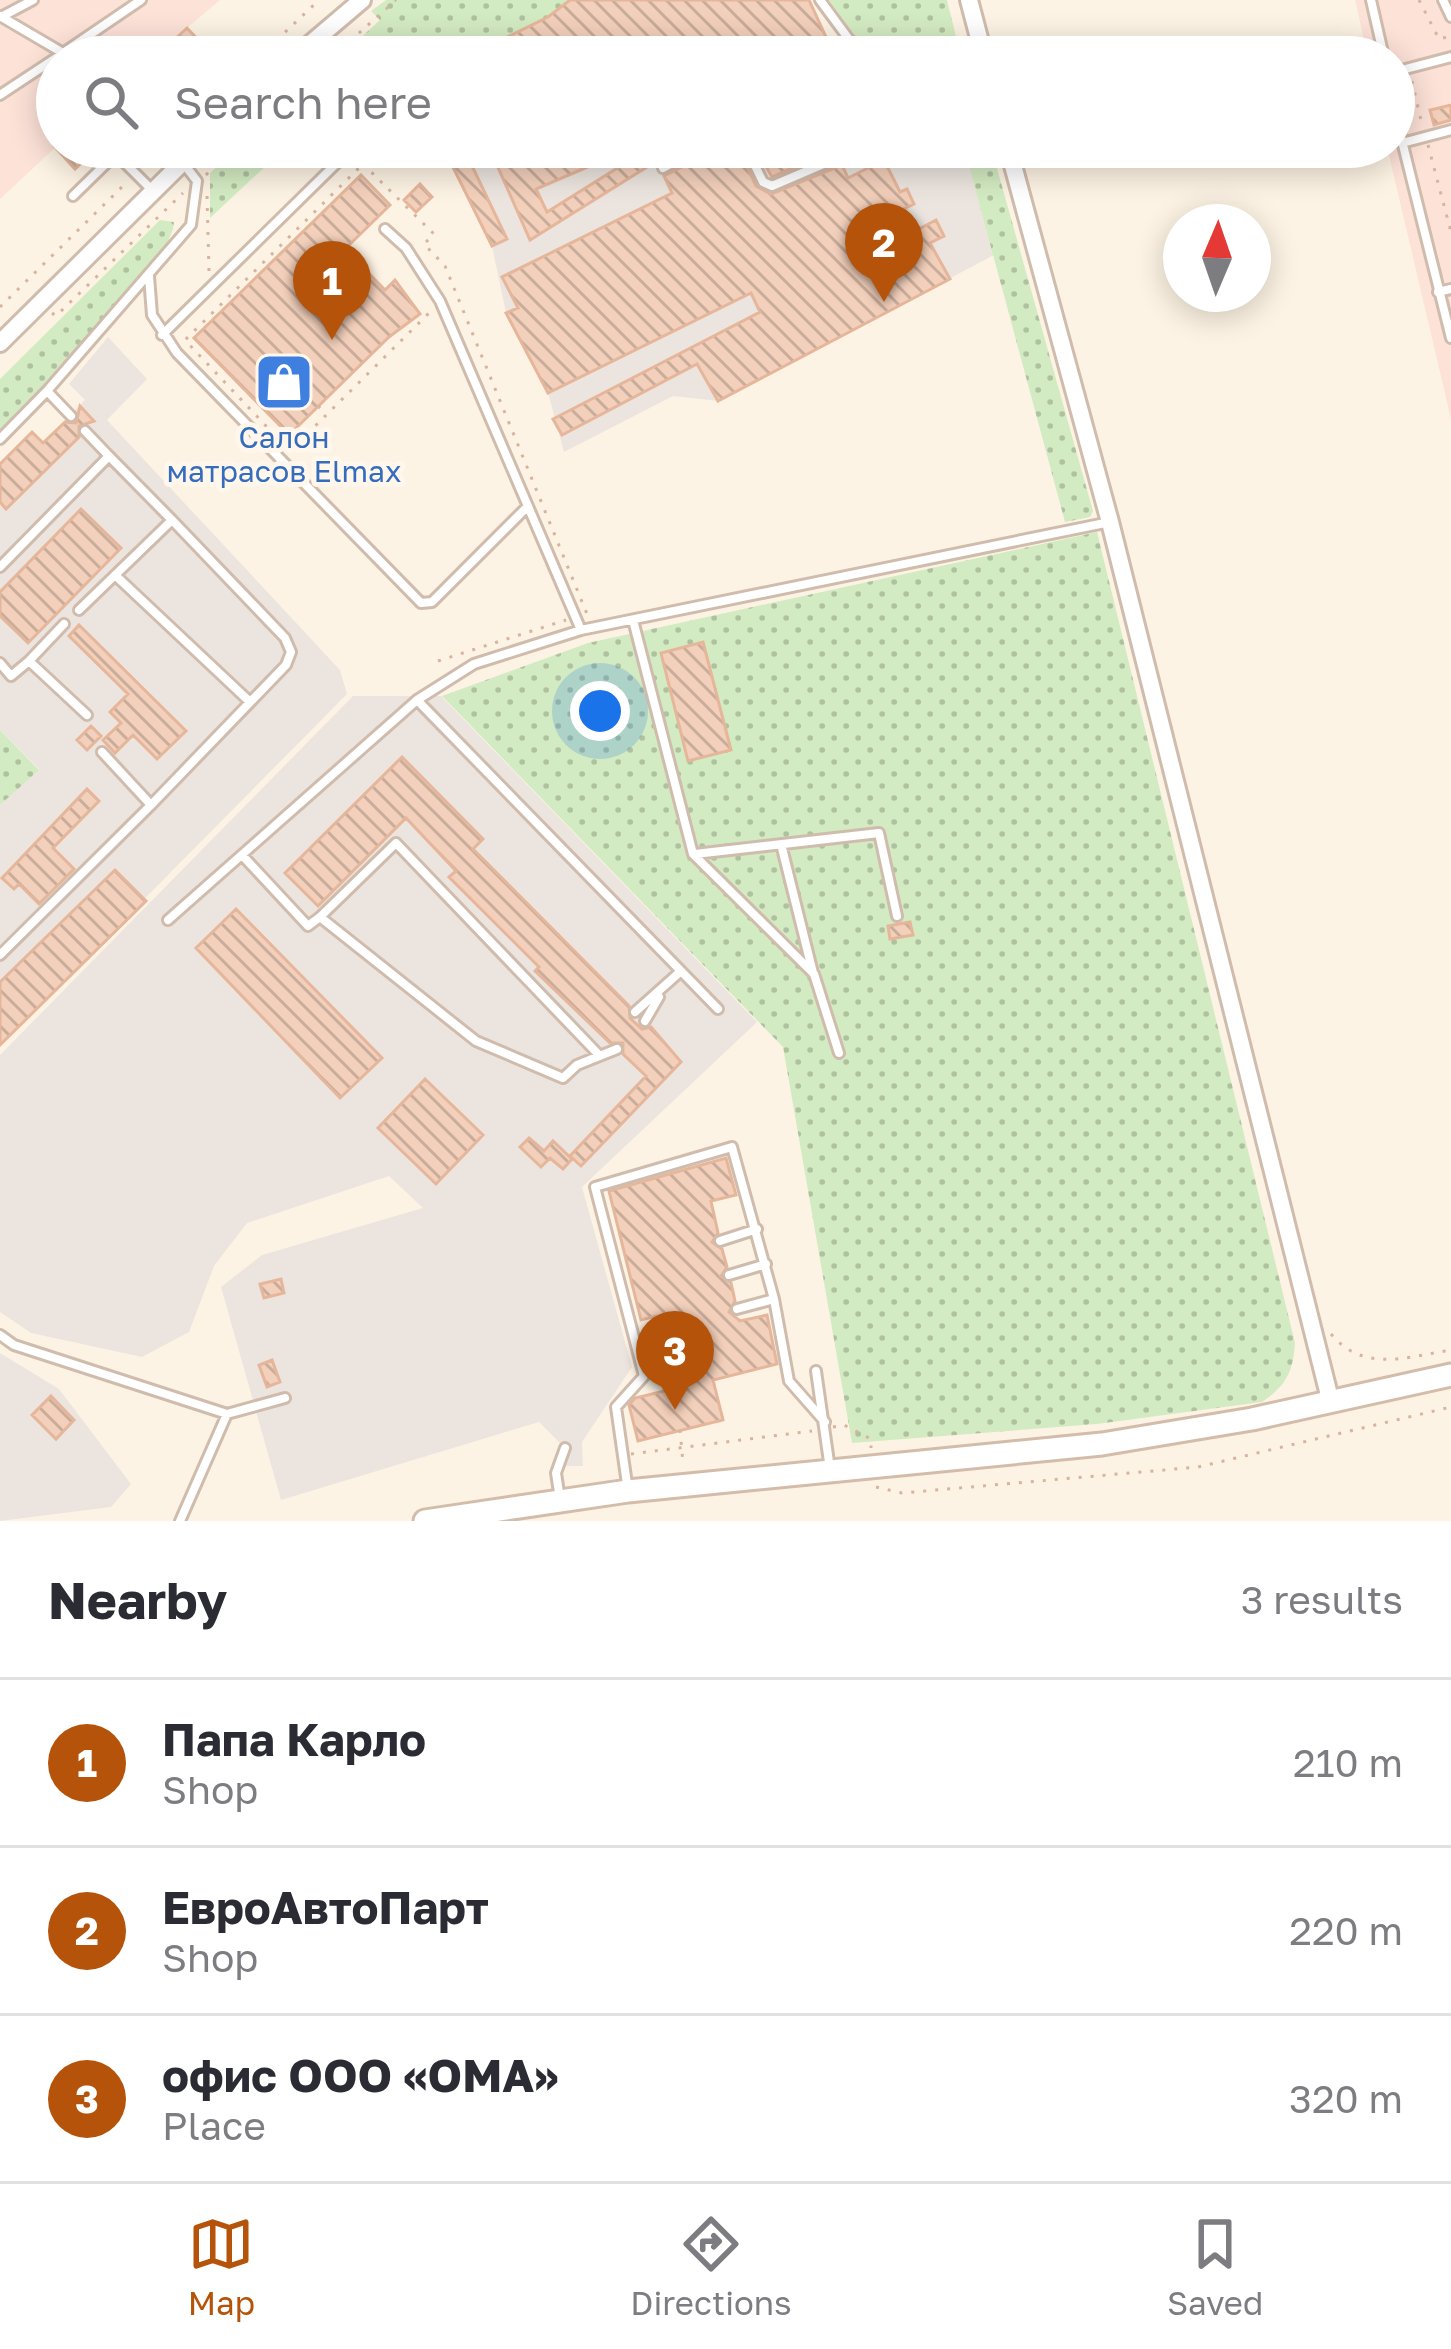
<!DOCTYPE html>
<html lang="en">
<head>
<meta charset="utf-8">
<style>
  body { margin:0; font-family:"Golos Text",sans-serif; background:#f7f7f7; color:#2b2b33 }
  .compass { position:absolute; left:1163px; top:204px; width:108px; height:108px; border-radius:50%; background:#fff; box-shadow:0 6px 30px #0003; rotate:2deg }
  .you { position:absolute; left:600px; top:711px; width:42px; height:42px; margin:-30px; border:9px solid #fff; border-radius:50%; background:#1a73e8; box-shadow:0 0 0 18px #1a73e833 }
  .badge { display:grid; place-items:center; width:78px; height:78px; border-radius:50%; background:#b45309; color:#fff; font-size:39px; font-weight:700 }
  .pin { position:absolute; translate:-50% -99px; filter:drop-shadow(0 3px 6px #0008) }
  .pin::after { content:''; position:absolute; top:63px; width:42px; height:36px; background:inherit; clip-path:polygon(0 0,100% 0,50% 100%) }
  .list { margin:0; padding:0; list-style:none }
  h2 { display:flex; justify-content:space-between; align-items:center; height:156px; margin:0; padding:0 48px; font-size:51px }
  h2 small { font-size:39px; font-weight:400; color:#7c7c81 }
  .list li { display:grid; grid-template-columns:78px 1fr auto; gap:36px; align-items:center; box-sizing:border-box; height:168px; padding:0 48px; border-top:3px solid #e1e1e2 }
  .list b { display:block; font-size:45px; white-space:nowrap }
  .list p { margin:0; font-size:39px; white-space:nowrap; color:#7c7c81 }
  .list em { font-size:39px; font-style:normal; color:#7c7c81 }
  .icon { flex:none; width:66px; height:66px; fill:none; stroke:currentColor; stroke-width:2; stroke-linecap:round; stroke-linejoin:round }
  .map { position:relative; flex:none; width:1451px; height:1521px; overflow:hidden }
  .search { position:absolute; background:#fff; box-shadow:0 6px 30px #0003; left:36px; right:36px; top:36px; height:132px; display:flex; align-items:center; gap:30px; box-sizing:border-box; padding:0 42px; border-radius:66px; color:#7c7c81; font-size:45px }
  .sheet { height:660px; background:#fff }
  nav { display:flex; justify-content:space-around; align-items:center; box-sizing:border-box; height:168px; border-top:3px solid #e1e1e2; background:#fff; font-size:33px; color:#7c7c81 }
  nav a { display:grid; justify-items:center; gap:6px }
  nav .on { color:#b45309 }
  .map>svg:first-child { display:block }
  .commercial { fill:#fde2d8 }
  .industrial { fill:#ece5df }
  .grass { fill:url(#grass-dots) }
  .building { fill:url(#building-back-hatch); stroke:#e6b69b; stroke-width:3 }
  .lines { fill:none; stroke-linecap:round; stroke-linejoin:round }
  .service-casing { stroke:#d0bcad; stroke-width:14 }
  .tertiary-casing { stroke:#d0bcad; stroke-width:22 }
  .secondary-casing { stroke:#d4bcaa; stroke-width:27 }
  .path { stroke:#d8b49e; stroke-width:3; stroke-dasharray:3 9; stroke-linecap:butt }
  .service { stroke:#fff; stroke-width:8 }
  .tertiary { stroke:#fff; stroke-width:16 }
  .secondary { stroke:#fff; stroke-width:21 }
  .labels { text-anchor:middle; dominant-baseline:central; stroke-width:10; stroke-linejoin:round; paint-order:stroke }
  .shop-label { font-size:30px; fill:#366cbe; stroke:#fff7eb }
</style>
</head>
<body>
<div class="map">
<svg width="1451" height="1521" viewBox="0 0 1451 1521">
  <defs>
    <pattern id="grass-dots" width="8" height="8" patternUnits="userSpaceOnUse" patternTransform="scale(3)"><rect width="8" height="8" fill="#d3ebc2"/><path d="M2 2h.1M6 6h.1" fill="none" stroke="#b0c1a0" stroke-width="1.8" stroke-linecap="round"/></pattern>
    <pattern id="building-back-hatch" width="6" height="6" patternUnits="userSpaceOnUse" patternTransform="scale(3)"><rect width="6" height="6" fill="#f3d0bb"/><path d="M-1 5l2 2M0 0l6 6M5-1l2 2" fill="none" stroke="#c9ac9a"/></pattern>
  </defs>
  <rect width="100%" height="100%" fill="#fdf3e4"/>
  <path class="commercial" d="M0,0H220L153,57H57V146L0,199Z
    M1355,0H1451V419L1387,147H1394V57H1368Z"/>
  <path class="industrial" d="M443,147H964L994,255L718,401L673,396L564,452L548,393L506,313L492,246Z
    M108,337L147,379L107,420L340,670L347,694L0,1045V805L39,769L0,730V464L32,432L44,442L85,400L69,384Z
    M353,696H441L757,1022L582,1187L632,1367L582,1442L583,1466H566L565,1448L539,1422L281,1500L221,1287L262,1255L423,1208L389,1176L247,1223L214,1266L189,1332L142,1357L31,1333L0,1312V1055Z
    M0,1353L59,1389L131,1484L111,1507L0,1521Z"/>
  <path class="grass" d="M386,0H570C488,65 438,57 340,57L380,20L371,11Z
    M829,0H947L961,57H870Z
    M239,147H286L210,218V173Z
    M964,147H991L1093,511L1090,517L1065,522Z
    M160,220L174,222C174,262 34,396 0,430V379Z
    M1097,532L1295,1343C1293,1372 1286,1386 1262,1402L1097,1424L852,1443L783,1047L442,696L588,643Z
    M0,730L39,770L0,805Z"/>
  <path class="building" d="M570,0H809L831,48L817,54L810,40L790,50L787,43L757,57H467L548,17Z
    M187,28L205,47L195,57H156Z
    M1451,105V120L1434,125L1430,110Z
    M55,147H98L75,169Z
    M443,147H463L507,239L492,246Z
    M489,147H634L536,189L547,212L651,147H679L530,240Z
    M722,147H738L756,186L771,194L842,165L848,178L884,160L900,192L907,189L914,204L876,222L887,246L936,220L944,236L930,243L950,279L718,401L697,364L562,435L553,419L760,312L751,293L548,393L506,313L518,308L502,277L672,193L664,176Z
    M755,147H833L834,150L772,177Z
    M361,175L390,205L345,249L385,290L395,280L420,314L389,337L289,435L194,338Z
    M420,184L432,197L416,212L404,200Z
    M80,406L94,421L79,426V437L6,509L0,502V464L32,432L43,443L65,422L76,423Z
    M81,509L121,548L28,643L0,616V592Z
    M79,625L186,731L157,759L133,735L115,753L103,740L121,723L110,712L128,694L69,636Z
    M703,642L731,750L688,761L661,653Z
    M91,726L101,736L87,750L77,740Z
    M402,757L483,839L473,849L629,1006L630,1018L642,1029L651,1027L681,1062L581,1166L570,1156L646,1076L623,1054V1043H610L535,971L539,967L449,877L456,871L406,818L318,906L285,873Z
    M87,789L99,801L53,848L74,869L39,904L19,884L14,889L2,878Z
    M115,870L146,901L0,1045V982Z
    M236,909L382,1058L340,1098L196,948Z
    M910,922L913,935L890,939L888,926Z
    M425,1079L483,1135L436,1184L378,1128Z
    M529,1138L544,1151L553,1141L572,1159L563,1169L550,1158L541,1167L520,1147Z
    M726,1158L736,1195L711,1201L718,1233L712,1242L722,1249L727,1267L721,1276L731,1283L735,1301L729,1312L740,1321L767,1315L777,1364L713,1380L723,1420L638,1441L629,1405L635,1398L673,1389L656,1316L641,1320L609,1191Z
    M281,1279L284,1293L264,1298L260,1284Z
    M272,1360L280,1382L267,1387L259,1365Z
    M51,1396L74,1420L56,1439L32,1415Z"/>
  <g class="lines">
    <g class="service-casing">
      <path id="service" d="M820,0L862,57
        M1371,0L1384,57
        M1443,0L1451,17
        M0,16L63,53L141,0
        M1,17L33,0
        M215,57L222,51
        M1394,72L1451,57
        M0,95L62,54
        M1399,129L1451,338
        M1402,143L1451,130
        M746,147L763,182L772,186L863,147
        M116,154L151,189
        M663,168L701,147
        M73,196L123,147
        M385,229L406,248L440,301L581,630
        M149,276L152,315L177,353L421,603L432,602L528,506
        M1438,292L1451,289
        M162,335L348,152L343,147
        M47,391L191,225L197,181L184,164
        M85,431L109,456
        M0,439L47,391L71,416
        M0,567L109,456L172,520
        M115,575L250,702
        M79,610L172,520L285,638L291,652L286,665L151,805
        M633,620L693,854L814,974L839,1053
        M29,661L64,624
        M0,663L11,676L29,661L87,715
        M417,700L718,1009
        M781,844L813,973
        M695,854L879,833L897,916
        M242,855L308,926L320,917L476,1041L563,1078L577,1065L617,1049
        M320,917L396,843L599,1055
        M168,920L417,700L474,664L581,630L1110,522
        M0,955L151,805L102,752
        M635,1012L681,971
        M645,1021L659,997
        M720,1241L757,1229
        M729,1275L766,1264
        M737,1309L774,1299
        M0,1335L14,1345L227,1414
        M816,1371L830,1469
        M628,1491L616,1407L644,1376L595,1187L732,1147L774,1299L789,1381L825,1422
        M560,1499L556,1473L565,1448
        M180,1521L227,1414L285,1398"/>
    </g>
    <g class="tertiary-casing">
      <path id="tertiary" d="M969,0L984,57
        M295,57L362,0
        M1008,147L1110,522L1331,1403
        M0,343L198,147"/>
    </g>
    <g class="secondary-casing">
      <path id="secondary" d="M425,1521L628,1491L1102,1444L1252,1419L1451,1375"/>
    </g>
    <path class="path" d="M1419,0L1439,39L1451,36
      M259,57L319,0
      M332,57L396,0
      M1412,81L1422,125
      M1428,145L1451,232
      M363,164L434,234L424,244L445,266L587,614
      M143,166L164,147
      M206,175L232,147
      M207,196L209,271
      M0,307L128,181
      M52,313L56,316L183,193
      M318,406L326,414
      M283,444L185,340L374,153L368,147
      M290,451L431,311
      M438,661L566,620
      M1331,1334C1363,1373 1407,1357 1451,1350
      M833,1427L844,1425L871,1439V1448
      M680,1430L683,1463
      M631,1454L812,1431
      M876,1487L902,1493L1198,1467L1451,1407"/>
    <use href="#service" class="service"/>
    <use href="#tertiary" class="tertiary"/>
    <use href="#secondary" class="secondary"/>
  </g>
  <defs>
    <g id="shop-square" transform="scale(3)"><rect x="-9" y="-9" width="18" height="18" rx="4" fill="#3f7fe0" stroke="#fff7eb"/><path d="M-5-2.5h2.3a2.7 3.5 0 0 1 5.4 0H5L5.5 6h-11ZM-1.5-2.5h3a1.5 2.3 0 0 0-3 0Z" fill="#fff"/></g>
  </defs>
  <g fill-rule="evenodd">
    <use href="#shop-square" x="284" y="382"/>
  </g>
  <g class="labels">
    <g class="shop-label">
      <text x="284" y="437">Салон<tspan x="284" dy="34">матрасов Elmax</tspan></text>
    </g>
  </g>
</svg>
<svg class="compass" viewBox="-18 -18 36 36"><path d="M0-13l5 13h-10z" fill="#e53935"/><path d="M0 13l5-13h-10z" fill="#7c7c81"/></svg>
<div class="you"></div>
<div class="pin badge" style="left:332px;top:340px">1</div>
<div class="pin badge" style="left:884px;top:302px">2</div>
<div class="pin badge" style="left:675px;top:1410px">3</div>
<div class="search"><svg class="icon" aria-label="search" viewBox="0 0 24 24"><circle cx="10" cy="10" r="6"/><path d="M15 15l6 6"/></svg>Search here</div>
</div>
<section class="sheet">
<h2>Nearby<small>3 results</small></h2>
<ul class="list">
<li><span class="badge">1</span><div><b>Папа Карло</b><p>Shop</p></div><em>210 m</em></li>
<li><span class="badge">2</span><div><b>ЕвроАвтоПарт</b><p>Shop</p></div><em>220 m</em></li>
<li><span class="badge">3</span><div><b>офис ООО «ОМА»</b><p>Place</p></div><em>320 m</em></li>
</ul>
</section>
<nav>
<a class="on"><svg class="icon" aria-label="map" viewBox="0 0 24 24"><path d="M3 6l6-2 6 2 6-2v14l-6 2-6-2-6 2zM9 4v14M15 6v14"/></svg>Map</a>
<a><svg class="icon" aria-label="directions" viewBox="0 0 24 24"><path d="M12 3l9 9-9 9-9-9zM9 14v-3h6M13 9l2 2-2 2"/></svg>Directions</a>
<a><svg class="icon" aria-label="saved" viewBox="0 0 24 24"><path d="M7 4h10v16l-5-4-5 4z"/></svg>Saved</a>
</nav>
</body>
</html>
